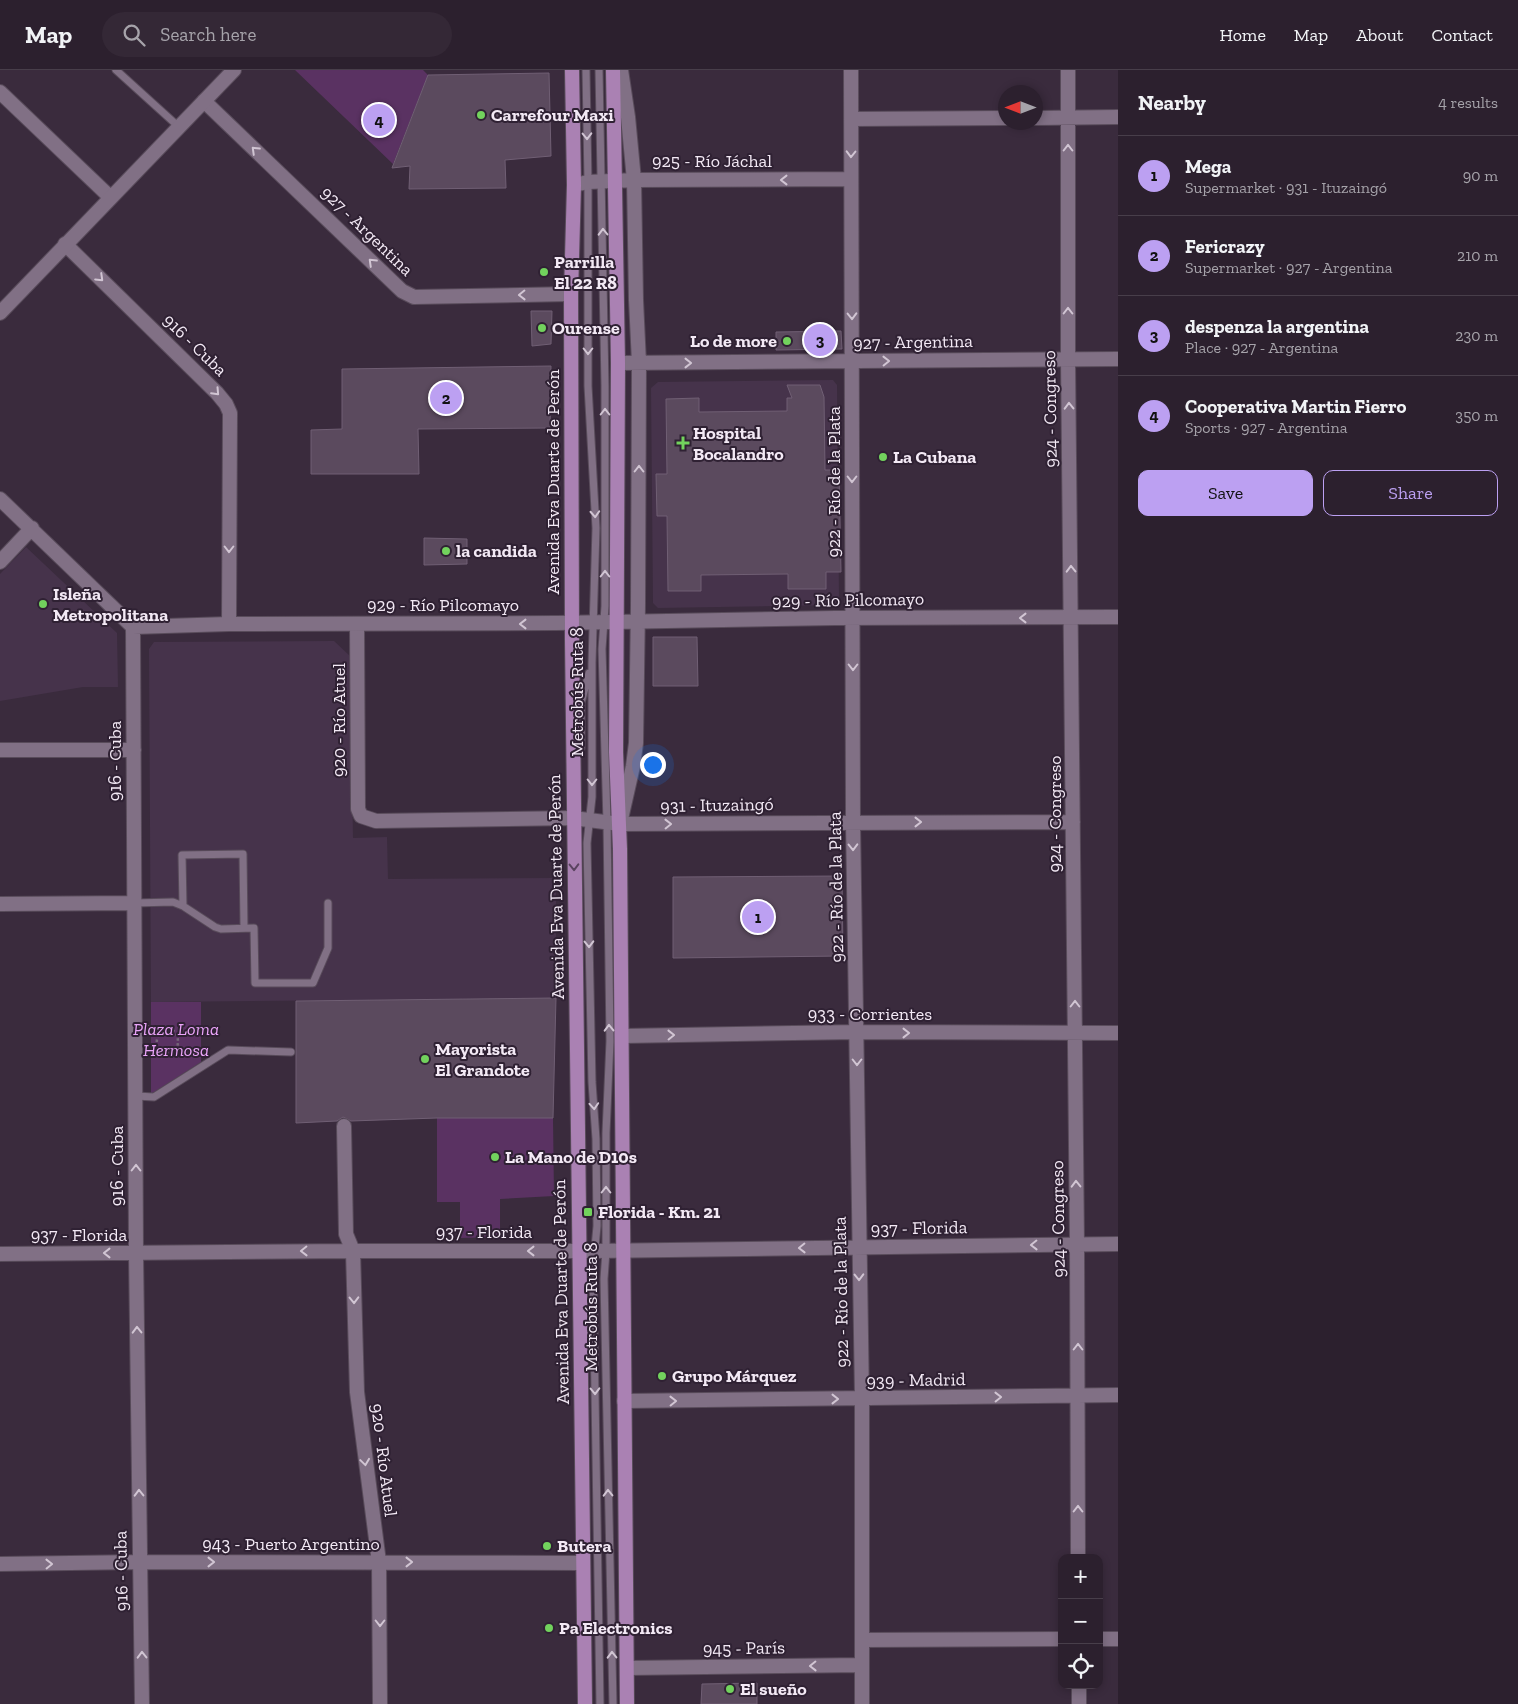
<!DOCTYPE html>
<html lang="en">
<head>
<meta charset="utf-8">
<style>
  body { margin:0; font-family:"Zilla Slab",serif; background:#342836; color:#f1f3f6 }
  .controls { position:absolute; right:15px; bottom:15px; display:grid; overflow:hidden; border-radius:10px; box-shadow:0 2px 8px #0003 }
  .controls button { width:45px; height:45px; display:grid; place-items:center; padding:0; border:0; border-bottom:1px solid #483e4a; background:#2c202e; color:#f1f3f6; font:25px sans-serif }
  .compass { position:absolute; left:998px; top:15px; width:45px; height:45px; border-radius:50%; background:#2c202e; box-shadow:0 2px 8px #0003; rotate:270deg }
  .you { position:absolute; left:652px; top:694px; width:18px; height:18px; margin:-12px; border:4px solid #fff; border-radius:50%; background:#1a73e8; box-shadow:0 0 0 8px #1a73e833 }
  .badge { display:grid; place-items:center; width:32px; height:32px; border-radius:50%; background:#bca0f2; color:#111; font-size:16px; font-weight:700 }
  .pin { position:absolute; translate:-50% -50%; border:2px solid #fff; box-shadow:0 1px 5px #0006 }
  .list { margin:0; padding:0; list-style:none }
  h2 { display:flex; justify-content:space-between; align-items:center; height:65px; margin:0; padding:0 20px; font-size:21px }
  h2 small { font-size:16px; font-weight:400; color:#a6a3aa }
  .list li { display:grid; grid-template-columns:32px 1fr auto; gap:15px; align-items:center; box-sizing:border-box; height:80px; padding:0 20px; border-top:1px solid #483e4a }
  .list b { display:block; font-size:19px; white-space:nowrap }
  .list p { margin:0; font-size:16px; white-space:nowrap; color:#a6a3aa }
  .list em { font-size:16px; font-style:normal; color:#a6a3aa }
  .actions { display:flex; gap:10px; padding:15px 20px }
  .actions a { flex:1; padding:11px 0; border:1px solid #bca0f2; border-radius:10px; text-align:center; font-size:18px; color:#bca0f2 }
  .actions .main { background:#bca0f2; color:#111 }
  .icon { flex:none; width:28px; height:28px; fill:none; stroke:currentColor; stroke-width:2; stroke-linecap:round; stroke-linejoin:round }
  .map { position:relative; flex:none; width:1118px; height:1634px; overflow:hidden }
  header { display:flex; align-items:center; gap:30px; box-sizing:border-box; height:70px; padding:0 25px; background:#2c202e; border-bottom:1px solid #483e4a }
  header strong { font-size:24px }
  nav { display:flex; gap:28px; margin-inline-start:auto; font-size:18px }
  .search { width:350px; height:45px; background:#342836; display:flex; align-items:center; gap:12px; box-sizing:border-box; padding:0 18px; border-radius:28px; color:#a6a3aa; font-size:19px }
  main { display:flex }
  aside { flex:1; background:#2c202e }
  .map>svg:first-child { display:block }
  .built { fill:#46334b }
  .green { fill:#5a3262 }
  .building { fill:#5b4a5e; stroke:#705f74 }
  .lines { fill:none; stroke-linecap:round; stroke-linejoin:round }
  .service-casing { stroke:#584b5a; stroke-width:9 }
  .minor-casing { stroke:#584b5a; stroke-width:16 }
  .tertiary-casing { stroke:#584b5a; stroke-width:16 }
  .primary-casing { stroke:#584b5a; stroke-width:16 }
  .path { stroke:#756878; stroke-width:2.5; stroke-dasharray:2.5 2.5; stroke-linecap:butt }
  .service { stroke:#817085; stroke-width:7 }
  .minor { stroke:#817085; stroke-width:14 }
  .tertiary { stroke:#817085; stroke-width:14 }
  .primary { stroke:#aa81b3; stroke-width:14 }
  .oneway { stroke:#d1c5d3 }
  .oneway2 { stroke:#5a4360 }
  .poi-dot { fill:#72d25d; stroke:#2f2133; stroke-width:2 }
  .labels { text-anchor:middle; dominant-baseline:central; stroke-width:4; stroke-linejoin:round; paint-order:stroke }
  .poi-label { font-size:18px; font-weight:bold; fill:#f3e9f5; stroke:#2f2133; text-anchor:start }
  .street-label { font-size:18px; fill:#f3e9f5; stroke:#2f2133 }
  .park-label { font-size:18px; font-style:italic; fill:#eaa4f9; stroke:#2f2133 }
</style>
</head>
<body>
<header>
<strong>Map</strong>
<div class="search"><svg class="icon" aria-label="search" viewBox="0 0 24 24"><circle cx="10" cy="10" r="6"/><path d="M15 15l6 6"/></svg>Search here</div>
<nav><a>Home</a><a>Map</a><a>About</a><a>Contact</a></nav>
</header>
<main>
<div class="map">
<svg width="1118" height="1634" viewBox="0 0 1118 1634">
  <rect width="100%" height="100%" fill="#3a2b3d"/>
  <path class="built" d="M833,310L837,315L839,530L835,535L658,538L653,533L651,318L658,312Z
    M26,477L117,563L118,617H83L0,631V504Z
    M334,571L350,586L353,768L387,767L388,809L556,808V928L151,932L149,579L154,572Z"/>
  <path class="green" d="M295,0H423L428,5L393,94Z
    M151,932H201V992L151,1024Z
    M437,1048H553L554,1126L500,1129V1167L460,1168V1132H437Z"/>
  <path class="building" d="M549,3L551,86L505,90L506,118L409,119L410,96L392,98L428,5Z
    M531,241H552L551,274L532,276Z
    M841,261L842,279L776,280V262Z
    M551,296L550,358L418,359L419,404H311V360L342,359V299Z
    M787,315H820L824,327L825,400H839L841,502H826V519H788V504L701,505V521H668L667,446H657L656,404H667L666,329L699,328V342L787,341V328H792Z
    M424,468L467,469V494L424,495Z
    M653,567H697L698,616H653Z
    M842,806L843,886L673,888V807Z
    M556,928L553,1048H437L351,1051L343,1047L337,1051L296,1053V931Z
    M757,1613V1634H701L702,1614Z"/>
  <g class="lines">
    <g class="service-casing">
      <path id="service" d="M116,0L179,57
        M586,0L588,112V316L596,458L592,593V727L587,773L592,1012L596,1069L597,1156L593,1199L600,1634
        M599,0L605,316V536L602,579L607,753L610,971L606,1063V1181L604,1209L613,1634
        M581,678V633L589,603
        M135,833L173,832L183,836L215,857L221,859L254,858L255,913H313L328,878V833
        M183,836L182,785L243,784L244,858
        M136,1026L154,1027L228,980L291,982"/>
    </g>
    <g class="minor-casing">
      <path id="minor" d="M851,0L853,752L862,1329V1634
        M1068,0V289L1077,1174L1078,1488
        M0,22L110,127
        M204,31L402,221L414,227L571,224
        M1036,48L1118,47
        M851,49L1006,48
        M574,115L588,112L634,110L850,109
        M65,174L217,323L226,334L230,343L229,554
        M618,293L1118,289
        M0,429L133,557L229,554L557,553L835,548L1118,547
        M0,492L32,458
        M357,554L358,739L361,746L376,751L573,748L620,754L1073,752
        M133,557L136,1183L142,1634
        M0,680H134
        M621,749L633,696L636,673L638,535L639,293L636,230L634,110L628,47L621,0
        M0,834L135,833
        M622,966L857,962L1118,963
        M344,1056L346,1164L353,1181L357,1322L379,1492L380,1634
        M0,1184L353,1181H594L1118,1174
        M624,1331L1118,1325
        M0,1494L140,1492L583,1493
        M1099,1569H1118
        M862,1570L1062,1569
        M627,1598L861,1595
        M1079,1615V1634"/>
    </g>
    <g class="tertiary-casing">
      <path id="tertiary" d="M0,243L234,0"/>
    </g>
    <g class="primary-casing">
      <path id="primary" d="M572,0L574,115L571,224L572,570L585,1634
        M613,0L618,293L616,682L620,779L627,1634"/>
    </g>
    <path class="path" d="M147,956L159,961
      M163,957C176,958 180,967 177,978L171,979L169,984L164,986L159,985C155,977 156,963 163,957Z"/>
    <use href="#service" class="service"/>
    <use href="#minor" class="minor"/>
    <use href="#tertiary" class="tertiary"/>
    <use href="#primary" class="primary"/>
  </g>
  <defs><path id="oneway-chevron" d="M-2-3.5L2.5 0L-2 3.5" fill="none" stroke-width="1.6" stroke-linecap="round" stroke-linejoin="round" transform="scale(1.25)"/></defs>
  <g class="oneway">
    <use href="#oneway-chevron" transform="translate(587 66) rotate(89)"/>
    <use href="#oneway-chevron" transform="translate(1068 78) rotate(-90)"/>
    <use href="#oneway-chevron" transform="translate(255 80) rotate(-136)"/>
    <use href="#oneway-chevron" transform="translate(851 84) rotate(91)"/>
    <use href="#oneway-chevron" transform="translate(784 110) rotate(180)"/>
    <use href="#oneway-chevron" transform="translate(603 162) rotate(-91)"/>
    <use href="#oneway-chevron" transform="translate(372 192) rotate(-136)"/>
    <use href="#oneway-chevron" transform="translate(100 208) rotate(44)"/>
    <use href="#oneway-chevron" transform="translate(522 225) rotate(179)"/>
    <use href="#oneway-chevron" transform="translate(1068 241) rotate(-90)"/>
    <use href="#oneway-chevron" transform="translate(852 246) rotate(89)"/>
    <use href="#oneway-chevron" transform="translate(588 281) rotate(90)"/>
    <use href="#oneway-chevron" transform="translate(886 291) rotate(-1)"/>
    <use href="#oneway-chevron" transform="translate(688 293)"/>
    <use href="#oneway-chevron" transform="translate(216 322) rotate(47)"/>
    <use href="#oneway-chevron" transform="translate(1069 336) rotate(-91)"/>
    <use href="#oneway-chevron" transform="translate(605 342) rotate(-90)"/>
    <use href="#oneway-chevron" transform="translate(639 399) rotate(-90)"/>
    <use href="#oneway-chevron" transform="translate(852 409) rotate(90)"/>
    <use href="#oneway-chevron" transform="translate(595 444) rotate(87)"/>
    <use href="#oneway-chevron" transform="translate(229 479) rotate(90)"/>
    <use href="#oneway-chevron" transform="translate(1071 499) rotate(-91)"/>
    <use href="#oneway-chevron" transform="translate(605 504) rotate(-90)"/>
    <use href="#oneway-chevron" transform="translate(1023 548) rotate(180)"/>
    <use href="#oneway-chevron" transform="translate(523 554) rotate(180)"/>
    <use href="#oneway-chevron" transform="translate(853 597) rotate(90)"/>
    <use href="#oneway-chevron" transform="translate(592 712) rotate(90)"/>
    <use href="#oneway-chevron" transform="translate(918 752)"/>
    <use href="#oneway-chevron" transform="translate(668 754) rotate(-1)"/>
    <use href="#oneway-chevron" transform="translate(853 777) rotate(89)"/>
    <use href="#oneway-chevron" transform="translate(589 874) rotate(89)"/>
    <use href="#oneway-chevron" transform="translate(1075 934) rotate(-90)"/>
    <use href="#oneway-chevron" transform="translate(609 958) rotate(-91)"/>
    <use href="#oneway-chevron" transform="translate(906 963)"/>
    <use href="#oneway-chevron" transform="translate(671 965) rotate(-1)"/>
    <use href="#oneway-chevron" transform="translate(857 992) rotate(90)"/>
    <use href="#oneway-chevron" transform="translate(594 1036) rotate(86)"/>
    <use href="#oneway-chevron" transform="translate(136 1098) rotate(-90)"/>
    <use href="#oneway-chevron" transform="translate(1076 1114) rotate(-91)"/>
    <use href="#oneway-chevron" transform="translate(606 1120) rotate(-90)"/>
    <use href="#oneway-chevron" transform="translate(1034 1175) rotate(179)"/>
    <use href="#oneway-chevron" transform="translate(802 1178) rotate(179)"/>
    <use href="#oneway-chevron" transform="translate(304 1181) rotate(179)"/>
    <use href="#oneway-chevron" transform="translate(531 1181) rotate(180)"/>
    <use href="#oneway-chevron" transform="translate(107 1183) rotate(180)"/>
    <use href="#oneway-chevron" transform="translate(859 1207) rotate(89)"/>
    <use href="#oneway-chevron" transform="translate(354 1230) rotate(89)"/>
    <use href="#oneway-chevron" transform="translate(137 1260) rotate(-91)"/>
    <use href="#oneway-chevron" transform="translate(1078 1277) rotate(-90)"/>
    <use href="#oneway-chevron" transform="translate(595 1321) rotate(89)"/>
    <use href="#oneway-chevron" transform="translate(998 1327) rotate(-1)"/>
    <use href="#oneway-chevron" transform="translate(835 1329)"/>
    <use href="#oneway-chevron" transform="translate(673 1331) rotate(-1)"/>
    <use href="#oneway-chevron" transform="translate(365 1392) rotate(82)"/>
    <use href="#oneway-chevron" transform="translate(139 1423) rotate(-91)"/>
    <use href="#oneway-chevron" transform="translate(608 1423) rotate(-91)"/>
    <use href="#oneway-chevron" transform="translate(1078 1439) rotate(-90)"/>
    <use href="#oneway-chevron" transform="translate(211 1492)"/>
    <use href="#oneway-chevron" transform="translate(409 1492)"/>
    <use href="#oneway-chevron" transform="translate(49 1494) rotate(-1)"/>
    <use href="#oneway-chevron" transform="translate(380 1553) rotate(90)"/>
    <use href="#oneway-chevron" transform="translate(142 1585) rotate(-91)"/>
    <use href="#oneway-chevron" transform="translate(612 1585) rotate(-91)"/>
    <use href="#oneway-chevron" transform="translate(813 1596) rotate(179)"/>
  </g>
  <use class="oneway2" href="#oneway-chevron" transform="translate(574 797) rotate(89)"/>
  <g class="poi-dot">
    <circle cx="481" cy="45" r="5"/>
    <circle cx="544" cy="202" r="5"/>
    <circle cx="542" cy="258" r="5"/>
    <circle cx="787" cy="271" r="5"/>
    <path d="M680.5 365.5h5v5h5v5h-5v5h-5v-5h-5v-5h5z"/>
    <circle cx="883" cy="387" r="5"/>
    <circle cx="446" cy="481" r="5"/>
    <circle cx="43" cy="534" r="5"/>
    <circle cx="425" cy="989" r="5"/>
    <circle cx="495" cy="1087" r="5"/>
    <rect x="583" y="1137" width="10" height="10" rx="2.5"/>
    <circle cx="662" cy="1306" r="5"/>
    <circle cx="547" cy="1476" r="5"/>
    <circle cx="549" cy="1558" r="5"/>
    <circle cx="730" cy="1619" r="5"/>
  </g>
  <g class="labels">
    <g class="poi-label">
      <text x="491" y="45">Carrefour Maxi</text>
      <text x="554" y="192">Parrilla<tspan x="554" dy="21">El 22 R8</tspan></text>
      <text x="552" y="258">Ourense</text>
      <text x="777" y="271" text-anchor="end">Lo de more</text>
      <text x="693" y="363">Hospital<tspan x="693" dy="21">Bocalandro</tspan></text>
      <text x="893" y="387">La Cubana</text>
      <text x="456" y="481">la candida</text>
      <text x="53" y="524">Isleña<tspan x="53" dy="21">Metropolitana</tspan></text>
      <text x="435" y="979">Mayorista<tspan x="435" dy="21">El Grandote</tspan></text>
      <text x="505" y="1087">La Mano de D10s</text>
      <text x="598" y="1142">Florida - Km. 21</text>
      <text x="672" y="1306">Grupo Márquez</text>
      <text x="557" y="1476">Butera</text>
      <text x="559" y="1558">Pa Electronics</text>
      <text x="740" y="1619">El sueño</text>
    </g>
    <g class="street-label">
      <text x="712" y="91">925 - Río Jáchal</text>
      <text transform="translate(367 161) rotate(44)">927 - Argentina</text>
      <text transform="translate(913 272) rotate(-1)">927 - Argentina</text>
      <text transform="translate(195 275) rotate(44)">916 - Cuba</text>
      <text transform="translate(1050 339) rotate(-91)">924 - Congreso</text>
      <text transform="translate(553 412) rotate(-90)">Avenida Eva Duarte de Perón</text>
      <text transform="translate(834 412) rotate(-90)">922 - Río de la Plata</text>
      <text transform="translate(848 530) rotate(-1)">929 - Río Pilcomayo</text>
      <text x="443" y="535">929 - Río Pilcomayo</text>
      <text transform="translate(577 622) rotate(-90)">Metrobús Ruta 8</text>
      <text transform="translate(339 650) rotate(-90)">920 - Río Atuel</text>
      <text transform="translate(115 691) rotate(-90)">916 - Cuba</text>
      <text transform="translate(717 735) rotate(-1)">931 - Ituzaingó</text>
      <text transform="translate(1055 744) rotate(-90)">924 - Congreso</text>
      <text transform="translate(556 817) rotate(-91)">Avenida Eva Duarte de Perón</text>
      <text transform="translate(836 817) rotate(-91)">922 - Río de la Plata</text>
      <text x="870" y="944">933 - Corrientes</text>
      <text transform="translate(117 1096) rotate(-90)">916 - Cuba</text>
      <text transform="translate(1058 1149) rotate(-91)">924 - Congreso</text>
      <text transform="translate(919 1158) rotate(-1)">937 - Florida</text>
      <text x="484" y="1162">937 - Florida</text>
      <text x="79" y="1165">937 - Florida</text>
      <text transform="translate(561 1222) rotate(-91)">Avenida Eva Duarte de Perón</text>
      <text transform="translate(841 1222) rotate(-91)">922 - Río de la Plata</text>
      <text transform="translate(591 1237) rotate(-90)">Metrobús Ruta 8</text>
      <text transform="translate(916 1310) rotate(-1)">939 - Madrid</text>
      <text transform="translate(384 1390) rotate(83)">920 - Río Atuel</text>
      <text x="291" y="1474">943 - Puerto Argentino</text>
      <text transform="translate(121 1501) rotate(-91)">916 - Cuba</text>
      <text transform="translate(744 1578) rotate(-1)">945 - París</text>
    </g>
    <g class="park-label">
      <text x="176" y="959">Plaza Loma<tspan x="176" dy="21">Hermosa</tspan></text>
    </g>
  </g>
</svg>
<div class="controls">
<button>+</button>
<button>−</button>
<button><svg class="icon" aria-label="locate" viewBox="0 0 24 24"><circle cx="12" cy="12" r="6"/><path d="M12 2v4M12 18v4M2 12h4M18 12h4"/></svg></button>
</div>
<svg class="compass" viewBox="-18 -18 36 36"><path d="M0-13l5 13h-10z" fill="#e53935"/><path d="M0 13l5-13h-10z" fill="#a6a3aa"/></svg>
<div class="you"></div>
<div class="pin badge" style="left:758px;top:847px">1</div>
<div class="pin badge" style="left:446px;top:328px">2</div>
<div class="pin badge" style="left:820px;top:270px">3</div>
<div class="pin badge" style="left:379px;top:50px">4</div>
</div>
<aside>
<h2>Nearby<small>4 results</small></h2>
<ul class="list">
<li><span class="badge">1</span><div><b>Mega</b><p>Supermarket · 931 - Ituzaingó</p></div><em>90 m</em></li>
<li><span class="badge">2</span><div><b>Fericrazy</b><p>Supermarket · 927 - Argentina</p></div><em>210 m</em></li>
<li><span class="badge">3</span><div><b>despenza la argentina</b><p>Place · 927 - Argentina</p></div><em>230 m</em></li>
<li><span class="badge">4</span><div><b>Cooperativa Martin Fierro</b><p>Sports · 927 - Argentina</p></div><em>350 m</em></li>
</ul>
<div class="actions"><a class="main">Save</a><a>Share</a></div>
</aside>
</main>
</body>
</html>
